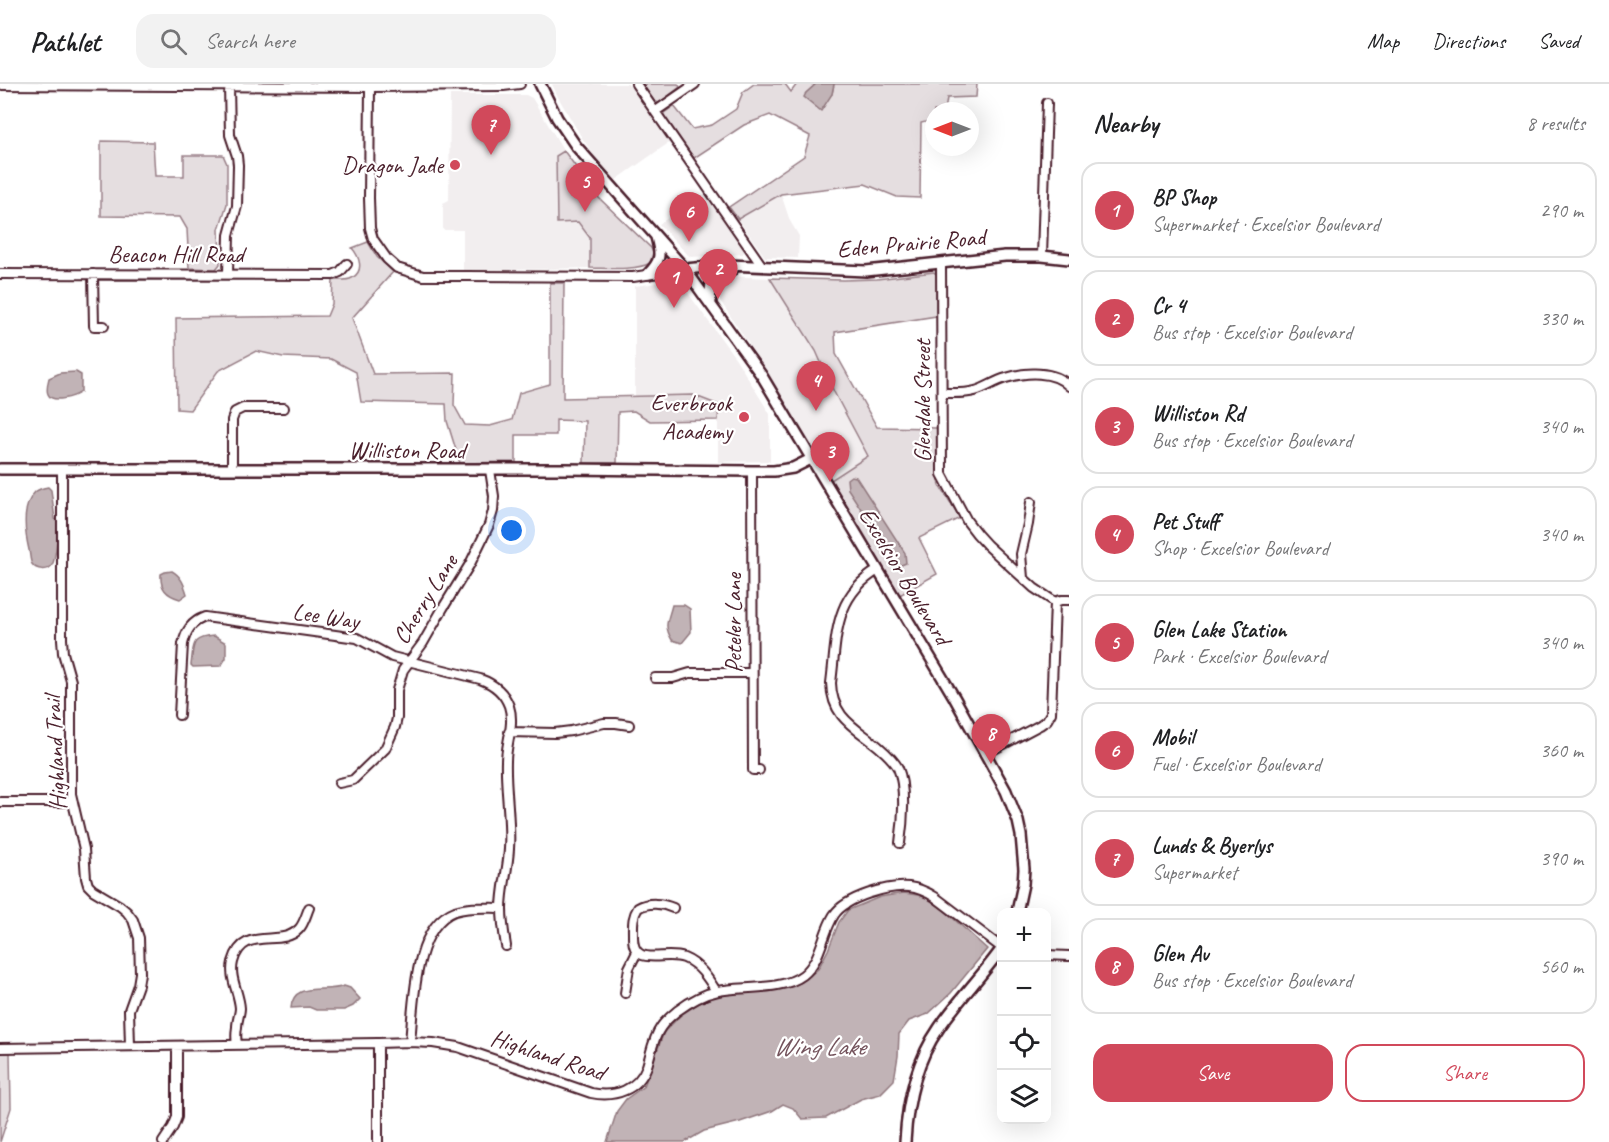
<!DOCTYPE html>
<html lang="en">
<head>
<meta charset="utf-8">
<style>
  body { margin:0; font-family:Caveat,sans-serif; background:#f2f2f2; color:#202124 }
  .controls { position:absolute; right:18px; bottom:18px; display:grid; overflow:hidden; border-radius:12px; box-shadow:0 6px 24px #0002 }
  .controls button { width:54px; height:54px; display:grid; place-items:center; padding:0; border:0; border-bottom:2px solid #e0e0e0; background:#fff; color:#202124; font:30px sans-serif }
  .compass { position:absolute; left:925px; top:18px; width:54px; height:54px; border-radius:50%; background:#fff; box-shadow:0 6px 24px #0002; rotate:270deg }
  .you { position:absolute; left:512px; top:447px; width:21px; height:21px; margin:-15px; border:4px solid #fff; border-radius:50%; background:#1a73e8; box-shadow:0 0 0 9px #1a73e833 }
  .badge { display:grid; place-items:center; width:39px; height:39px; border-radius:50%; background:#d1495b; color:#fff; font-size:20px; font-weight:700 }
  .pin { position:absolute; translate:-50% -50px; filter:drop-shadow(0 2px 3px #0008) }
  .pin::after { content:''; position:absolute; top:32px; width:21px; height:18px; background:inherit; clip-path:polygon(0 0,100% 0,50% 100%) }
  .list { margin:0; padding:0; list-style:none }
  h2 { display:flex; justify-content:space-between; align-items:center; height:78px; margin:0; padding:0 24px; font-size:26px }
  h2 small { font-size:20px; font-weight:400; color:#757577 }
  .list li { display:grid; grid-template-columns:39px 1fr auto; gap:18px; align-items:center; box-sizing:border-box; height:96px; margin:0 12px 12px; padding:0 12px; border:2px solid #e0e0e0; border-radius:18px }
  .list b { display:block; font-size:22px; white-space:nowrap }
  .list p { margin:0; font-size:20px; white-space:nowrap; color:#757577 }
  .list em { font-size:20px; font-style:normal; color:#757577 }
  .actions { display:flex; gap:12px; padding:18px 24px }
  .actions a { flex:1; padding:14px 0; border:2px solid #d1495b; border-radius:18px; text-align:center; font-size:21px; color:#d1495b }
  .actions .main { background:#d1495b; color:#fff }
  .icon { flex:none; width:33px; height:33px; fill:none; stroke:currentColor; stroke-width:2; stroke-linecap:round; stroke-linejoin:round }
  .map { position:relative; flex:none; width:1069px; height:1058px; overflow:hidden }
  header { display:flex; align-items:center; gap:36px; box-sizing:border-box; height:84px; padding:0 30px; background:#fff; border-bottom:2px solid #e0e0e0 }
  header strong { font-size:28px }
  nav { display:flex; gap:33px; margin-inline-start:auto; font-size:21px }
  .search { width:420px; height:54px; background:#f2f2f2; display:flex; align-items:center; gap:15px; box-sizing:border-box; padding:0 21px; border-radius:18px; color:#757577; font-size:22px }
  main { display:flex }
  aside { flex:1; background:#fff }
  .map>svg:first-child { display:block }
  .built { fill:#f2eeef }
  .green { fill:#e5dee0; stroke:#987e86; stroke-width:1.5 }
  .water { fill:#c1b3b6; stroke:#91787e; stroke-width:1.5 }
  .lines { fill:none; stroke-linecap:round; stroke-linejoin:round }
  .minor-casing { stroke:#4a1f2b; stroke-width:12 }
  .major-casing { stroke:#4a1f2b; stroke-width:14 }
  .minor { stroke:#fff; stroke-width:8 }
  .major { stroke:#fff; stroke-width:9 }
  .poi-dot { fill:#d1495b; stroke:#fff; stroke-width:2 }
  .labels { text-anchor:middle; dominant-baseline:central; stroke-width:4.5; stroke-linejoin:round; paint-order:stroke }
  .poi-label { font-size:24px; fill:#4a1f2b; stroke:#fff; text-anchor:end }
  .street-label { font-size:24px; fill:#4a1f2b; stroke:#fff }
  .water-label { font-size:26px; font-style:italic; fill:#74535c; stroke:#fff }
</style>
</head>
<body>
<header>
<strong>Pathlet</strong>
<div class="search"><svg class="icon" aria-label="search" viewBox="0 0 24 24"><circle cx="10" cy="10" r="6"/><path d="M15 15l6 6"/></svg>Search here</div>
<nav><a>Map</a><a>Directions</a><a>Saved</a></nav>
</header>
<main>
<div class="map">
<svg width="1069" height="1058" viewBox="0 0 1069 1058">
  <rect width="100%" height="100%" fill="#fff"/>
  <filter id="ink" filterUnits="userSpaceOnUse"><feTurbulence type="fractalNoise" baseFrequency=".0167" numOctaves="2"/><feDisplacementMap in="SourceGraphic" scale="12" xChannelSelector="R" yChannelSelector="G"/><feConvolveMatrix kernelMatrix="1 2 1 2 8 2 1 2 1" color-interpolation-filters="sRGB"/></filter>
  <g filter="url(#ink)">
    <path class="built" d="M552,0H628L670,58L616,96L596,74L582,54L558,13Z
      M450,11H526L532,14L564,67L556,72L557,138H578L590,154V184L463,187V146H443V119L449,116Z
      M704,110L745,165L743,170L691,173L688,171L659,140Z
      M781,110L790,137L799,152L798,174L765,173L738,135Z
      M725,192L770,194L816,267L834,308L868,372L831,396L768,289L715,209L714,205L717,197Z
      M672,197L680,200L685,205L736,275L770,330V377L718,378V321L693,311L635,313V202Z"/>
    <path class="green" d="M642,0H678L680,3L659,19L654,17Z
      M754,0H785L791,8L797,0H816L806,9L832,10L834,0H977L976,13L947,14L945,27H934V36L921,39L920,114L897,113L865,100L781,110L738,135L729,123L804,72L810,52L770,31L744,41L694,74L663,32L664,29L674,22L692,45L712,41L736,25L743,8Z
      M101,57L153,58L155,92H184V71H223L227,80V120L219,145L220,180L216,185L189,184L187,145L180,133L101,132Z
      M564,67L599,114L651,164L653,169L650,179C636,187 606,184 590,184V154L578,138L557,139L556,72Z
      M368,158L377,173L393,188L352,234L373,290L455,289L454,321L465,341L490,342L512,336L519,309L550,300V199H564L563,314L693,311L719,321L718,336L650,337L634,327L618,328L617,379H584L585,337L556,336V351H516V378L460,379L447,337L446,320L361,318L356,288L331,275L283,273L256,267L218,287L190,326L177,325L176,234L327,232L332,220L333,196C339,196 347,197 352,194C365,187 359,172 352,164Z
      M934,188L937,191L936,232L835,248L836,270L877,343L937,344L938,390L940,402L960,434L919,454L937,490L898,512C875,473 855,434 831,396L868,372L834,308L816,267L770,194L843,196L877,195Z
      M0,969H10L11,1024L0,1058Z"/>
    <path class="water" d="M816,0H834L832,10L821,27L804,13L806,9Z
      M76,288L81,291V308C74,313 52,320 48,310C46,306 48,298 49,294L60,289Z
      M851,392L856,393L905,469L906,479L899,482L896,479L848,405L847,395Z
      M48,403L51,406L55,435L58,439C57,450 57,472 52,481C48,488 36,486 32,480C30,477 30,470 29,466C25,449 21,422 35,408C38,405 43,404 48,403Z
      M172,487C181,492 184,500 187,510L180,515C166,511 160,504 161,490L165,488Z
      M672,521H684L690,525L691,548L682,559L672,556C663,541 668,537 672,521Z
      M214,552L226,559V574L221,582L193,583L191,581C194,560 190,554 214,552Z
      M904,809L924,812L944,826L987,865L951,909L928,930L909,937L899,950L898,972L894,996L880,1010L861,1015L826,1034L802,1035L793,1024L783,1020L772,1027L740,1038L704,1047L685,1058H607L617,1027L626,1015L644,1002L664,948L682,930L699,919L716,912L739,907L781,904L800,899L818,885L828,866L839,838L848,826L880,813Z
      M344,902L350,904L360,915L353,922L344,926H316L309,923L291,924C293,896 326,910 344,902Z"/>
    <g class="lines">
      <g class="minor-casing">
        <path id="minor" d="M636,0L762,182
          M0,1L370,3L503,2L520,0
          M370,3L369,114L370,144L373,155L387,175L397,184L423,192H465L633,193L685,185
          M656,27L695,0
          M1042,172L1047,19
          M941,179L942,390L967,437L977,450L987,461L1034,504L1055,518
          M0,190L333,191L340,188L347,180
          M93,190L94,242H104
          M228,190L229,151L237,122L238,81L237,72L230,51L229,2
          M942,309C953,309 964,310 975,307C986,304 995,297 1006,294C1026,288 1054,286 1069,302
          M232,384V336L235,328L243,324H284
          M62,385V555L63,569L71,597V710L84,765L86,794L88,801L93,806L120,822L127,828L133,836L139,854L140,889L138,901L129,926L130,962
          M752,387L753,686H759
          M878,486C833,513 837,553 831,599C832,634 855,643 879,663C886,669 894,676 898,684C906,703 903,739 900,759
          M1023,494L1021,470L1028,440L1031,418
          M1055,518L1061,516H1069
          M655,594H673L690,589H752
          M179,631L183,560C186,547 191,538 205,533L357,554L392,573L480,595C494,600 504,608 509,622C515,640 506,659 506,677C505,706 511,736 509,765C508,785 502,805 502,825C502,837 504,850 506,862
          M509,648L555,649L571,647L604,639H616L629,641
          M985,670L1040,641L1047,636L1051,629L1055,518
          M339,699L353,696L385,665L395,643L397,634V606L403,586L423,559L443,524L470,480L489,441L493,427L494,412L490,386
          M0,718H73
          M673,824C662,819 648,818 638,824C632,833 633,841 633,851C632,886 664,866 684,874C699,880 708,894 716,907
          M1046,871L1069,872
          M625,909L629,884L637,868
          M410,958C414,920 413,843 455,827C470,822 487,824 502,824
          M378,959V1058
          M237,961C236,955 236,949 237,943C237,936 240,930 240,924C239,908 229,894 233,878C243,840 280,865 299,845C304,840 306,831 309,824
          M0,964L378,959L410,958L433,959L458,963L591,1009C615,1014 638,1006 647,982C651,969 653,954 661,943C665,937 671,932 677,927C689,918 703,910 718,907C743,902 782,907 803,891C821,877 822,850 834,831C846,813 889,801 909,803C919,804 927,808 935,813L1002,864
          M163,1058L173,1043L177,1033V962"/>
      </g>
      <g class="major-casing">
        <path id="major" d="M540,0L557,34L576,62L685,185L762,292L954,613L1006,707L1018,737L1021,751L1024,785L1023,800L1017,828
          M685,185L728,181L866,187L1005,172H1042L1069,175
          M648,190C661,177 661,171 656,153
          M711,220C709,198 709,191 733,185
          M0,385H566L752,387H774L793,384L811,375
          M905,1058C907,1019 916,977 939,944C958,916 982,892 1002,864"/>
      </g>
      <use href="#minor" class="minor"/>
      <use href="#major" class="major"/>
    </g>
  </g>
  <g class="poi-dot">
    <circle cx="455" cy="81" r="6"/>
    <circle cx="744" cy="333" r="6"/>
  </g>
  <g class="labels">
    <g class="poi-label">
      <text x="443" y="81">Dragon Jade</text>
      <text x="732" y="319">Everbrook<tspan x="732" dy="28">Academy</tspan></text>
    </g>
    <g class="street-label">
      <text transform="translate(911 159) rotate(-5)">Eden Prairie Road</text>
      <text x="176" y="170">Beacon Hill Road</text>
      <text transform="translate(922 317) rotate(-90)">Glendale Street</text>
      <text x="407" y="366">Williston Road</text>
      <text transform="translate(905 492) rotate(59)">Excelsior Boulevard</text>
      <text transform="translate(425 515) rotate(-58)">Cherry Lane</text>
      <text transform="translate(326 532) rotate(9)">Lee Way</text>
      <text transform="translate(733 539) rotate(-90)">Peteler Lane</text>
      <text transform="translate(55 669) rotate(-93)">Highland Trail</text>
      <text transform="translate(548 971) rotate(18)">Highland Road</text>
    </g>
    <g class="water-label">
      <text x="819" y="962">Wing Lake</text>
    </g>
  </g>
</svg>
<div class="controls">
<button>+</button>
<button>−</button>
<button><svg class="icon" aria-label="locate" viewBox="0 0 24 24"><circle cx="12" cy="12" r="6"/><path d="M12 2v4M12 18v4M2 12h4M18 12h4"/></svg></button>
<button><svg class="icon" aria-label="layers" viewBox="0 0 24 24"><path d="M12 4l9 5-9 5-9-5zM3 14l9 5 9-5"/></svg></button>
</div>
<svg class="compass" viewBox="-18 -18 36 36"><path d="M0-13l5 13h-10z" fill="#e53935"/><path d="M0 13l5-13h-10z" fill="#757577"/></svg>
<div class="you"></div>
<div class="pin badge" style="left:674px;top:224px">1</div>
<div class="pin badge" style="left:718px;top:215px">2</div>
<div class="pin badge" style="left:830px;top:398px">3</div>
<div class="pin badge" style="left:816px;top:327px">4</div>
<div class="pin badge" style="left:585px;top:128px">5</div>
<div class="pin badge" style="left:689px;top:158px">6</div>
<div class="pin badge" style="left:491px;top:71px">7</div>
<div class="pin badge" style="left:991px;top:680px">8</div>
</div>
<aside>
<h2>Nearby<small>8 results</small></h2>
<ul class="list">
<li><span class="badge">1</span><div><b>BP Shop</b><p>Supermarket · Excelsior Boulevard</p></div><em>290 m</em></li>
<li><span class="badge">2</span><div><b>Cr 4</b><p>Bus stop · Excelsior Boulevard</p></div><em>330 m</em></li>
<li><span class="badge">3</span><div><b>Williston Rd</b><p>Bus stop · Excelsior Boulevard</p></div><em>340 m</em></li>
<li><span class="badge">4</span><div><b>Pet Stuff</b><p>Shop · Excelsior Boulevard</p></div><em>340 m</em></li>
<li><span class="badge">5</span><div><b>Glen Lake Station</b><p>Park · Excelsior Boulevard</p></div><em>340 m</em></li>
<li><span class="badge">6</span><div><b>Mobil</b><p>Fuel · Excelsior Boulevard</p></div><em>360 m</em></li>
<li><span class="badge">7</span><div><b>Lunds &amp; Byerlys</b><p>Supermarket</p></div><em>390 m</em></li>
<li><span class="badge">8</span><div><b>Glen Av</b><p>Bus stop · Excelsior Boulevard</p></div><em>560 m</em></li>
</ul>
<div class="actions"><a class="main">Save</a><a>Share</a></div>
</aside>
</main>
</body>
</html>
